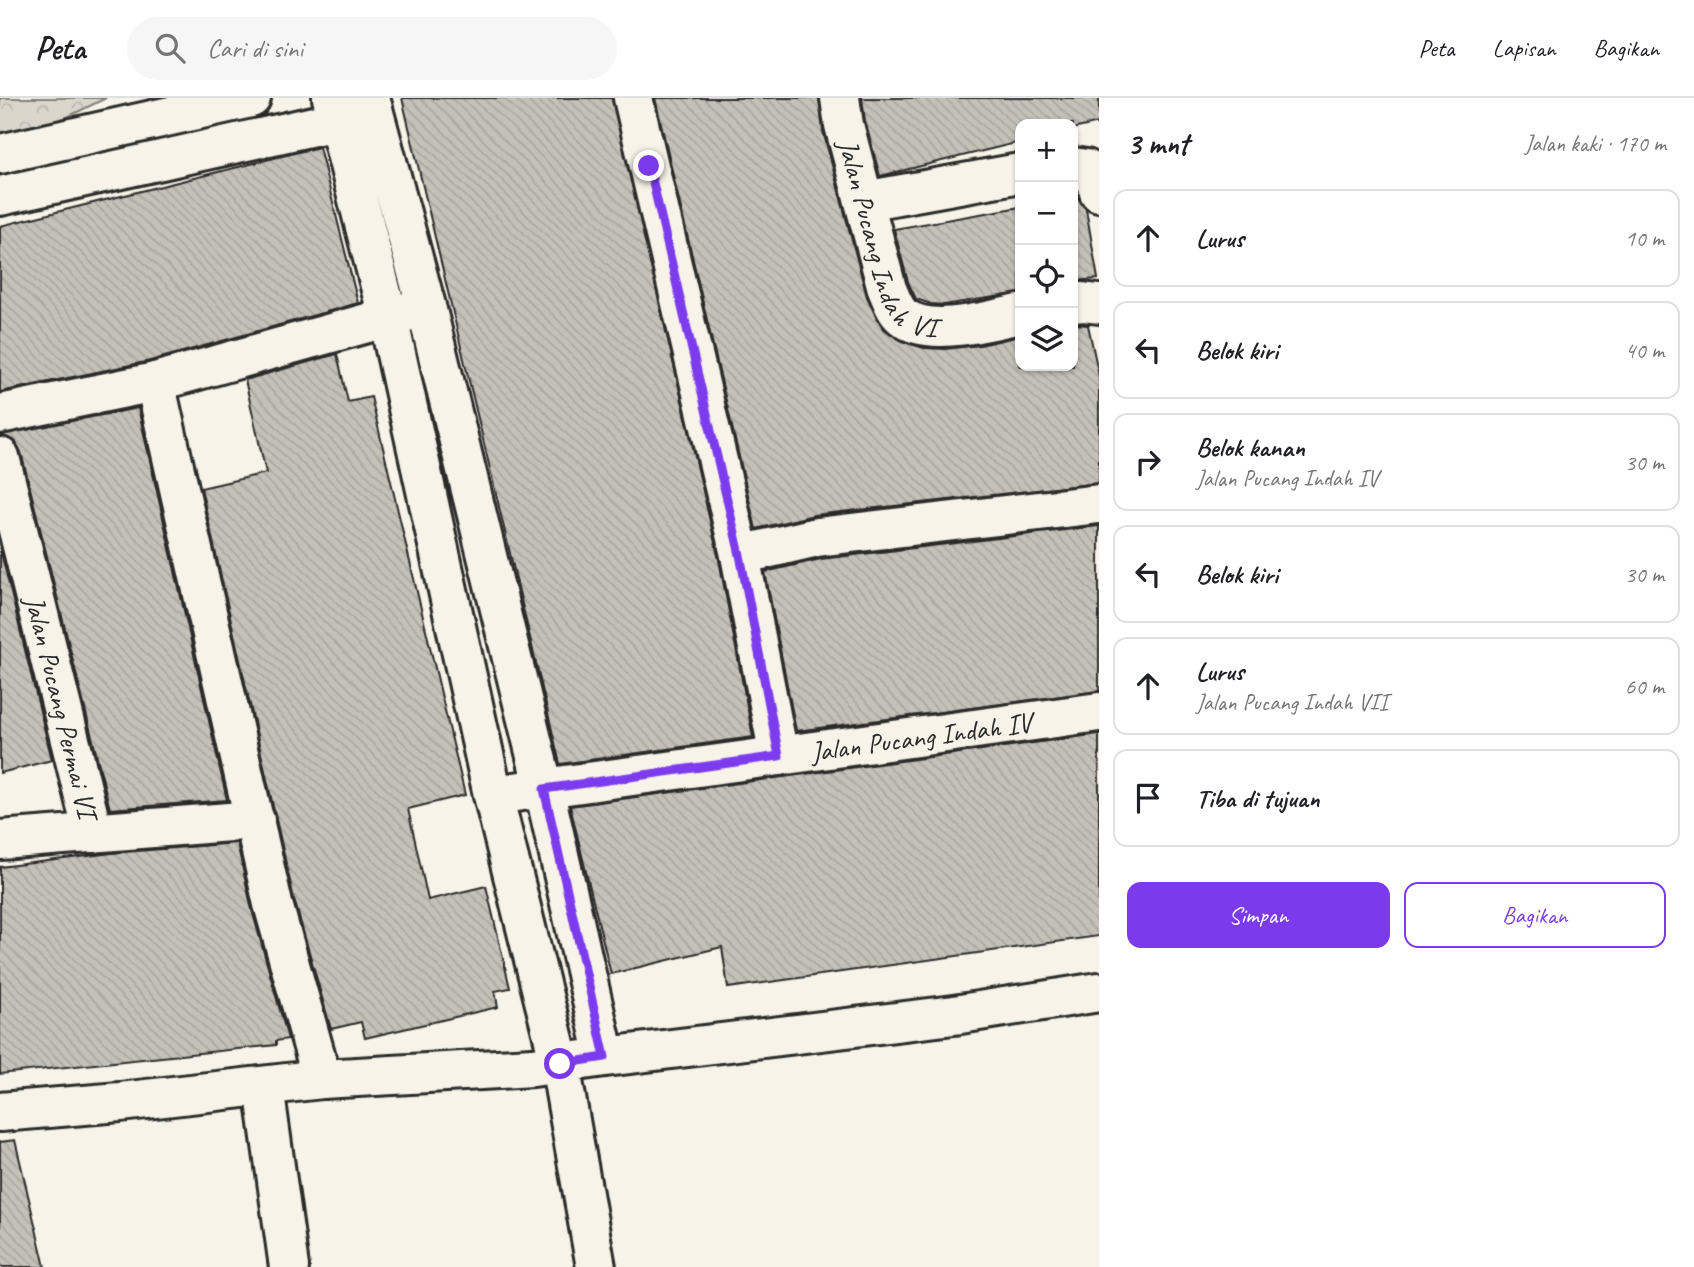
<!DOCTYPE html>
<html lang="id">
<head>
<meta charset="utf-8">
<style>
  body { margin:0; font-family:Caveat,sans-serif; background:#f6f6f6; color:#202124 }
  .controls { position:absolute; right:21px; top:21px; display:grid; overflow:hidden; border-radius:14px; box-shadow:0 2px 5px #0004 }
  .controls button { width:63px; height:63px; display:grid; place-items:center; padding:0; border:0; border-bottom:2px solid #e0e0e0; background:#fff; color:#202124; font:35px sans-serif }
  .stop { position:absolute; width:21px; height:21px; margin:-16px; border:5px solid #7c3aed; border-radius:50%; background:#fff }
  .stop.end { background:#7c3aed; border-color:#fff; box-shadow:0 2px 7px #0008 }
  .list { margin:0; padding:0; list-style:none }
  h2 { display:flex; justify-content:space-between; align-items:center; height:91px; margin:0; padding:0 28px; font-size:30px }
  h2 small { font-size:23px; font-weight:400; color:#757577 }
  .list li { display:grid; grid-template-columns:46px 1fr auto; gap:21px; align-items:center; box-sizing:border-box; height:98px; margin:0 14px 14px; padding:0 14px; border:2px solid #e0e0e0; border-radius:14px }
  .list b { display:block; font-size:26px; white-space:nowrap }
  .list p { margin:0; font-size:23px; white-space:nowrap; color:#757577 }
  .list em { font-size:23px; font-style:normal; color:#757577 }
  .actions { display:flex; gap:14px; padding:21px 28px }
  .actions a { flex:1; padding:16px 0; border:2px solid #7c3aed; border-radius:14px; text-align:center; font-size:24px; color:#7c3aed }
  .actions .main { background:#7c3aed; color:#fff }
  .icon { flex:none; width:38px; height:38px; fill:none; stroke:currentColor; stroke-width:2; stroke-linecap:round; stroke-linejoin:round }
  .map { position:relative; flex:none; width:1099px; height:1169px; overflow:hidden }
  header { display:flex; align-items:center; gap:42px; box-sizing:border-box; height:98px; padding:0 35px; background:#fff; border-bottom:2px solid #e0e0e0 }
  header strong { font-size:33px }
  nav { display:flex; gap:38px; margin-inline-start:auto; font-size:24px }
  .search { width:490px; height:63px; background:#f6f6f6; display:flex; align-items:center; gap:18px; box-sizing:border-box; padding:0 24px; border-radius:38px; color:#757577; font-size:26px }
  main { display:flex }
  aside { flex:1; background:#fff }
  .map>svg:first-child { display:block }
  .forest { fill:url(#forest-crowns); stroke:#82807c; stroke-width:2 }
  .building { fill:url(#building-back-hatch); stroke:#2b2b2b; stroke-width:2 }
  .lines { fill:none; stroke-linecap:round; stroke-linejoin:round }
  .street-casing { stroke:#2b2b2b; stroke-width:44 }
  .secondary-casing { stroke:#2b2b2b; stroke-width:44 }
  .street { stroke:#f7f3e8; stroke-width:38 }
  .secondary { stroke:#f7f3e8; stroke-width:38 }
  .route { stroke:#7c3aed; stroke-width:9 }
  .labels { text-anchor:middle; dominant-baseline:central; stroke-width:5; stroke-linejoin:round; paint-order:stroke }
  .street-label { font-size:28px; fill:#2b2b2b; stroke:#f7f3e8 }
</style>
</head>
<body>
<header>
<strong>Peta</strong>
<div class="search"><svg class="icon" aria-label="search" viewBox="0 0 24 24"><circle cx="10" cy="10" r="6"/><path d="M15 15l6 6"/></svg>Cari di sini</div>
<nav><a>Peta</a><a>Lapisan</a><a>Bagikan</a></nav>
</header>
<main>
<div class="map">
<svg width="1099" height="1169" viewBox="0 0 1099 1169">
  <defs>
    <pattern id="forest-crowns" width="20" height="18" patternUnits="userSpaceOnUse" patternTransform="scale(1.75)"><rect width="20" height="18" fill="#dad6cc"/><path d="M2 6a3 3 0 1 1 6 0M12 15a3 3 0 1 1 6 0" fill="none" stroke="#bbb8af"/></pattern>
    <pattern id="building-back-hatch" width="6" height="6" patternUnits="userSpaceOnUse" patternTransform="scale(1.75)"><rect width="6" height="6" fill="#c4c1b9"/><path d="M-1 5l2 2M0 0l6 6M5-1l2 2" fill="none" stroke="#a9a69f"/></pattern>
  </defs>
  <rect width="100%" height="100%" fill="#f7f3e8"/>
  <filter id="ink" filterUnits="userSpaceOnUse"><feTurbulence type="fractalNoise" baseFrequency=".0143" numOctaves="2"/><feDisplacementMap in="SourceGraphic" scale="14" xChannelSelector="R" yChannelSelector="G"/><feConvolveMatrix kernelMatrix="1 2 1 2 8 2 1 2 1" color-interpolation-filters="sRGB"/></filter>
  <g filter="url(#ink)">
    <path class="forest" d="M0,0H106L55,25L14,40L0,34Z"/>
    <path class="building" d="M402,0H612L719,462L753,639L560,666Z
      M655,0H819L823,33L867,199L883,230L904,244L924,250L945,251L980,247L1020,238V268H1073V226L1088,227L1099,278V385L814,417L756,431Z
      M862,0H1099V25L1073,31V26H1020V44L880,78L865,23Z
      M319,49L358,205L150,263L0,294V128Z
      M1078,100L1086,111L1098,181L1073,183V101Z
      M1020,109V195L944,207L931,206L916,201L908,184L894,131Z
      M337,256L348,304L371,299L465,697L408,711L428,802L486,788L510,890L495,893L498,909L365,940L361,924L331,931L294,801L201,390L266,375L245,282Z
      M138,310L227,702L110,711L21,354L15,343L0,337Z
      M1099,428V593L796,633L765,474L821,461Z
      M0,450L52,662L0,675Z
      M1099,636V838L728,890L722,849L611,876L570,708Z
      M237,745L252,812L288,941L276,943V947L0,976V769L112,755Z
      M15,1042L45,1169H0V1044Z"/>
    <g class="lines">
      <g class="street-casing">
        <g id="street">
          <path d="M633,0L740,457"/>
          <path id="s1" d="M840,0L844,27L887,191C891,200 895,213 903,219C930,240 990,222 1020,216"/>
          <path d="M1073,69L1086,71L1093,75L1099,94"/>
          <path d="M864,103L1020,75"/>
          <path d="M1073,205L1082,204L1099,206"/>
          <path d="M155,284L273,806L322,981"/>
          <path d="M0,316L155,284L421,210"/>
          <path id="s2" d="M0,359L93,735"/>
          <path d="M779,658L740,457L817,439L1099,406"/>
          <path id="s3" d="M493,697L1099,614"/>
          <path d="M0,742L255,722"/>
          <path d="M560,966L596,1169"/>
          <path d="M264,989L289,1169"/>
        </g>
      </g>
      <g class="secondary-casing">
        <path id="secondary" d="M332,0L388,219L493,697L560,966
          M370,0L426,208L544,691L605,959
          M0,56L251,0
          M0,98L363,17
          M0,1014L120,1004L322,981L533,969L605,959L954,917L1099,894"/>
      </g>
      <use href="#street" class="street"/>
      <use href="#secondary" class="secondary"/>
    </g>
  </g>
  <g class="lines" filter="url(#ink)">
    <path class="route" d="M560,966L605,959L544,691L779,658L740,457L649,68"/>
  </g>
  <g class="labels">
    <g class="street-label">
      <text stroke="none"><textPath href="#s1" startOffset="154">Jalan Pucang Indah VI</textPath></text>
      <text stroke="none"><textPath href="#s2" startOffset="257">Jalan Pucang Permai VI</textPath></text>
      <text stroke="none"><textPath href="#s3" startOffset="432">Jalan Pucang Indah IV</textPath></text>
    </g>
  </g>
</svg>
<div class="controls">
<button>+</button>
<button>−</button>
<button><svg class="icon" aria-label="locate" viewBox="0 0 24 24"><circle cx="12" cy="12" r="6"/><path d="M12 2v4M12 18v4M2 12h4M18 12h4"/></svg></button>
<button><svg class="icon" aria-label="layers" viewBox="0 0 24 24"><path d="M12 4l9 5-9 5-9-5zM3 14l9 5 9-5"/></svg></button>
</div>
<div class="stop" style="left:560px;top:966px"></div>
<div class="stop end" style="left:649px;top:68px"></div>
</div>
<aside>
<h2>3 mnt<small>Jalan kaki · 170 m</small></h2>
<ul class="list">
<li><svg class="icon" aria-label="ahead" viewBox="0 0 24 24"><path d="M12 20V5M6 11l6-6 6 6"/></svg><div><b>Lurus</b></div><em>10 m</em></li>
<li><svg class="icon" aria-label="left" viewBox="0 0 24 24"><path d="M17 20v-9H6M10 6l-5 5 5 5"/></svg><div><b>Belok kiri</b></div><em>40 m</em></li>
<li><svg class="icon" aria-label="right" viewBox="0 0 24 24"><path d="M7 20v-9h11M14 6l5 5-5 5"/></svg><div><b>Belok kanan</b><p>Jalan Pucang Indah IV</p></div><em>30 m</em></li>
<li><svg class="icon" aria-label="left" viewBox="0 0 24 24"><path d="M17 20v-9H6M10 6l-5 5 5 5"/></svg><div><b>Belok kiri</b></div><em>30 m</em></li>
<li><svg class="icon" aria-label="ahead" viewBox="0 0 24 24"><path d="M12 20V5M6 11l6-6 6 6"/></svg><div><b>Lurus</b><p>Jalan Pucang Indah VII</p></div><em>60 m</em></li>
<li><svg class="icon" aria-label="arrive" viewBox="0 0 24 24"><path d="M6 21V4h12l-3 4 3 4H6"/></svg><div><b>Tiba di tujuan</b></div></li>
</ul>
<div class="actions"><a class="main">Simpan</a><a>Bagikan</a></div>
</aside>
</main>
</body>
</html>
